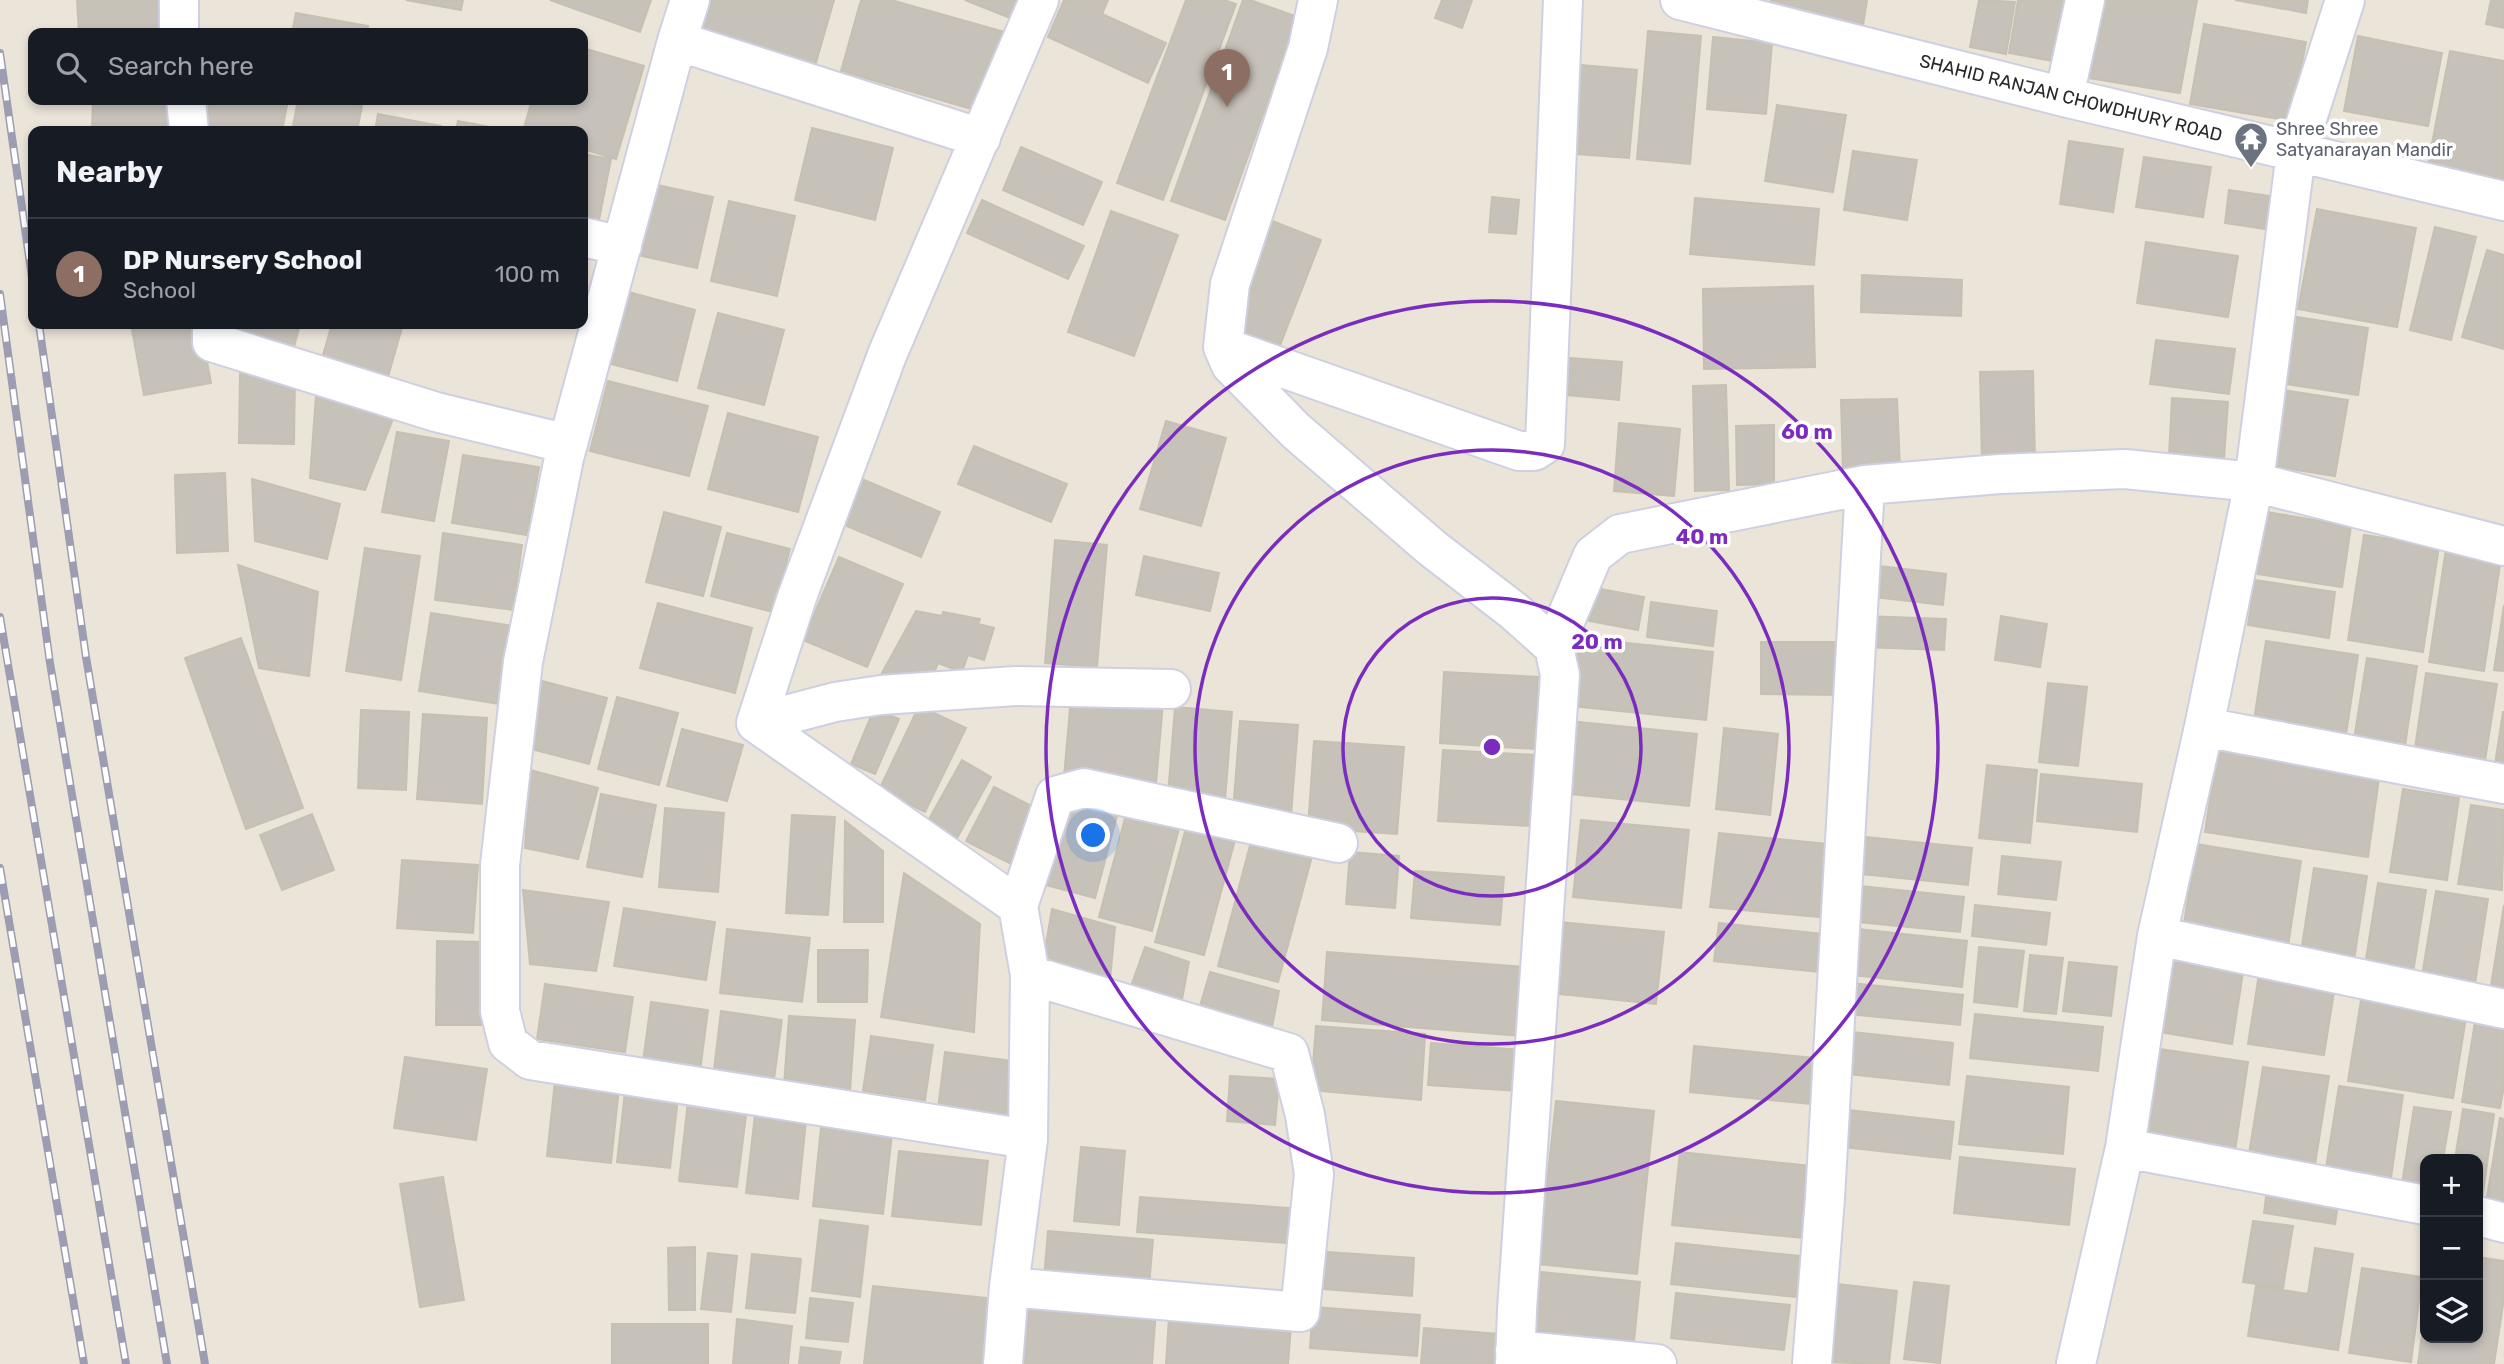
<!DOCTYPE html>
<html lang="en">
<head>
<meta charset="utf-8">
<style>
  body { margin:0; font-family:Rubik,sans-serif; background:#242831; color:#f1f3f6 }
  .controls { position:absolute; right:21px; bottom:21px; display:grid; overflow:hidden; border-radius:14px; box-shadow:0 4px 10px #0003 }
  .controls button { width:63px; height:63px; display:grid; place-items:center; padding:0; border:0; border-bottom:2px solid #363941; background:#171b24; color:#f1f3f6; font:35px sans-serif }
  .you { position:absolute; left:1094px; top:836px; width:24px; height:24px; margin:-18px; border:5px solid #fff; border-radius:50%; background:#1a73e8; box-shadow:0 0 0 10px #1a73e833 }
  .badge { display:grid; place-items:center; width:46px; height:46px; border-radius:50%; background:#0b8043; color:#fff; font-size:23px; font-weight:700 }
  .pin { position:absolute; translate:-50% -58px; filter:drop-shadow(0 2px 4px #0008) }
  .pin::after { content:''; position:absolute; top:37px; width:24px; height:21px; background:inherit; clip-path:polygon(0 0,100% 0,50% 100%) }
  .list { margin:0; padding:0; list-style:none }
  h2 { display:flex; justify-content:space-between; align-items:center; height:91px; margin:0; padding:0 28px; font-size:30px }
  h2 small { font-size:23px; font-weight:400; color:#9ea1a6 }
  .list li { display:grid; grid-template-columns:46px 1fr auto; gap:21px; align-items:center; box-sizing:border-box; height:112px; padding:0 28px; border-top:2px solid #363941 }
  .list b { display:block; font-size:26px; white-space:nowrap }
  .list p { margin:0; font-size:23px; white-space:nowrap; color:#9ea1a6 }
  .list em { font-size:23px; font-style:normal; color:#9ea1a6 }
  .icon { flex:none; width:38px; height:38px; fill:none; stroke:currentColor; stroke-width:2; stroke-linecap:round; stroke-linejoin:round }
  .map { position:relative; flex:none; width:2504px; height:1364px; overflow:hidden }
  .search { position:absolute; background:#171b24; box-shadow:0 4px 10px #0003; left:28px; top:28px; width:560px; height:77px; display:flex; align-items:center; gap:18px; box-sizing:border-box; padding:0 24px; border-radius:14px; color:#9ea1a6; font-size:26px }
  .panel { position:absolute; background:#171b24; box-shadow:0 4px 10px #0003; left:28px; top:126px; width:560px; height:203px; border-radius:14px }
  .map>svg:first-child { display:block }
  .building { fill:#c6c1b9; stroke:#c6c0b3; stroke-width:2 }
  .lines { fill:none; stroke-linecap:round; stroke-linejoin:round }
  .street-casing { stroke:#ced0e2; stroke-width:42 }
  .street { stroke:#fff; stroke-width:38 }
  .rail-casing { stroke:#9c9db3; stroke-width:8 }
  .rail { stroke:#fff; stroke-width:5; stroke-dasharray:16; stroke-linecap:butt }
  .ring { fill:none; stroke:#7b2cbf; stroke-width:3.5 }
  .labels { text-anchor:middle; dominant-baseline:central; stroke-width:7; stroke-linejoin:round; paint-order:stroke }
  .street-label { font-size:18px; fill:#282828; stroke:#fff }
  .worship-label { font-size:18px; fill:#5b616d; stroke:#fff; text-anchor:start }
  .centre { fill:#7b2cbf; stroke:#fff; stroke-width:3.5 }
  .ring-label { font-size:21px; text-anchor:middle; font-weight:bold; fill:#7b2cbf; stroke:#fff; stroke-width:7; stroke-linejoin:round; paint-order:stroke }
</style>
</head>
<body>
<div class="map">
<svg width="2504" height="1364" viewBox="0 0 2504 1364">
  <rect width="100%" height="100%" fill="#ebe4d9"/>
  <path class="building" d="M77,0H159L161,33H79Z
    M406,0H463L461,10Z
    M550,0H651L640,32Z
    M707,0H834L815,66L698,33Z
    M861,0H891L1008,33L985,113L841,71Z
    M965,0H1029L1020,22Z
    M1064,0H1108L1102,14L1166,43L1148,83L1048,37Z
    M1186,0H1224L1236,4L1163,200L1117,183Z
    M1243,0H1250L1298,17L1225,220L1171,201Z
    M1442,0H1472L1462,28L1435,18Z
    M1771,0H1867L1863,25L1769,8Z
    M1979,0L2015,2L2006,54L1970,47Z
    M2018,0H2080L2069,64L2009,53Z
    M2096,0H2197L2180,93L2082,77Z
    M2235,0H2308L2306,13Z
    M2491,0H2504V28L2486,24Z
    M296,13L368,26L367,33H292Z
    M2204,24L2306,42L2291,121L2190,104Z
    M1648,31L1701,36L1690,164L1637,159Z
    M2358,36L2442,53L2428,126L2344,111Z
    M1713,37L1772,43L1766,114L1707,109Z
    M583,48L644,66L616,159L583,149V131H523L532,100H583Z
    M2450,51L2504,61V179L2428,164Z
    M1570,64L1637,70L1629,158L1563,153Z
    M93,100H169V131H92Z
    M210,100H288L282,131H204Z
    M298,100H328L362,106L357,131H292Z
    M1777,105L1846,115L1833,192L1765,181Z
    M378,114L441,126L440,131H375Z
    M458,121L511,131H456Z
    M812,128L893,148L875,220L795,200Z
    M2069,141L2123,149L2113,212L2060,204Z
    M1021,147L1102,182L1083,225L1003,190Z
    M1853,151L1917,160L1907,220L1844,210Z
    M583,154L611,159L597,230L583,227Z
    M2144,157L2211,167L2203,217L2136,207Z
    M648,183L713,197L697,268L633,254Z
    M2229,190L2270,196L2265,229L2225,223Z
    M1492,197L1519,200L1516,234L1489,232Z
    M1695,198L1819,209L1814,265L1690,254Z
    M982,200L1084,246L1068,279L967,233Z
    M729,201L795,216L777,296L711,281Z
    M2317,209L2416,228L2397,327L2298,309Z
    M1111,211L1178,235L1134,356L1068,332Z
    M1267,219L1321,240L1277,353L1239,342L1242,276Z
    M2435,227L2476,237L2451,340L2410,330Z
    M2146,242L2238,256L2228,317L2137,303Z
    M2487,250L2504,255V349L2462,337Z
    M1862,275L1962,280L1961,316L1861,312Z
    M1813,286L1815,367L1704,369L1703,289Z
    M625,291L695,310L677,381L607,363Z
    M718,313L784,330L764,405L698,388Z
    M2297,317L2368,328L2358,395L2286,384Z
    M131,324H200L211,383L144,395Z
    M221,324H300L293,351L218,333Z
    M332,324H403L386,384L320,365Z
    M2156,340L2235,349L2229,394L2150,384Z
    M1570,358L1622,362L1619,400L1567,395Z
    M2033,371L2035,461L1982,463L1980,372Z
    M240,373L295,374L294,444L239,443Z
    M608,381L708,406L689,476L590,451Z
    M1726,385L1729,490L1695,491L1693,386Z
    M2283,390L2348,400L2335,476L2272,466Z
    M316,395L393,419L365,490L310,478Z
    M2172,398L2228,402L2224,459L2169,456Z
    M1897,399L1900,469L1843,470L1841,400Z
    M728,413L818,437L798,512L708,489Z
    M1166,421L1226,438L1201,526L1140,509Z
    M1619,423L1680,429L1674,496L1614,491Z
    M1774,425V484L1737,485L1736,426Z
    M397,432L449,441L434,521L382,512Z
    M974,446L1067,484L1051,522L958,484Z
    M463,455L539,467L527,535L452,523Z
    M225,473L228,551L177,553L175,475Z
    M857,477L940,512L921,557L837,522Z
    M252,479L340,504L327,559L255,541Z
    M664,512L721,527L703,596L646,582Z
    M2267,512L2351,526L2342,587L2257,574Z
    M443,533L522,545L513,610L435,600Z
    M727,533L790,549L773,612L711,596Z
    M2364,535L2439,546L2423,652L2348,640Z
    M1055,540L1107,545L1097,667L1045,663Z
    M365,548L420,556L401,680L346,671Z
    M2446,549L2501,558L2484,671L2429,662Z
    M1144,556L1219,573L1210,611L1136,595Z
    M839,557L903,584L867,667L803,640Z
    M238,565L318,592L309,676L259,668Z
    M1870,565L1946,574L1943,605L1866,596Z
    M2255,580L2335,592L2329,638L2248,625Z
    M1590,587L1644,597L1638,630L1584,620Z
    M1651,602L1717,611L1713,646L1647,637Z
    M658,603L752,628L735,693L640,668Z
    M2504,605V671L2494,670Z
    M916,611L942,616L943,612L980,619L978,624L994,628L984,660L968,655L962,672L938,663L928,689L882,673Z
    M431,613L513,626L500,704L419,691Z
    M1863,616L1946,619L1944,650L1862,647Z
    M2001,616L2047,624L2040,667L1995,660Z
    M241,638L303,808L246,829L185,658Z
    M1579,638L1713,652L1706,720L1572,706Z
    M2266,641L2358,655L2345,741L2253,727Z
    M1761,642H1844V695L1761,694Z
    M2367,658L2417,666L2403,759L2352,752Z
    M1444,672L1538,677L1534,749L1440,743Z
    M2426,673L2497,684L2483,773L2413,762Z
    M538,680L607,698L589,764L520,746Z
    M2048,683L2087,687L2078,766L2039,762Z
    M617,697L678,713L659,785L598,769Z
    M1071,697L1163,703L1156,783L1064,777Z
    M919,706L966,728L925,812L879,790Z
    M1175,707L1232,712L1225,800L1168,795Z
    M874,709L899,719L875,774L851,764Z
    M361,710L409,712L406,790L358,788Z
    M2503,712H2504V779L2493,777Z
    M423,714L487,718L482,804L417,799Z
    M1240,721L1298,725L1291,816L1233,812Z
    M1569,721L1697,734L1689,806L1561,793Z
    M1724,728L1778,734L1770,815L1716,809Z
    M682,729L743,745L727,801L667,786Z
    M2219,740L2381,764L2368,857L2205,832Z
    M1314,741L1404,747L1397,834L1308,828Z
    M1443,750L1537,755L1533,826L1438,821Z
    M962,760L991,777L957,838L928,821Z
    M1987,765L2037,770L2030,843L1979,838Z
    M530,770L598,788L578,859L525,848Z
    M2041,774L2142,784L2137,832L2037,821Z
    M994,787L1043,812L1015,866L966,841Z
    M2403,789L2459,798L2447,880L2390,872Z
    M601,794L656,805L642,877L587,867Z
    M1065,798L1118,812L1095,898L1042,884Z
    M1129,803L1182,817L1152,931L1099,917Z
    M2471,805L2504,810L2502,890L2458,884Z
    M665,808L724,813L718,892L659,887Z
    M312,814L334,870L282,890L260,835Z
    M792,815L835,817L828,915L786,913Z
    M1189,817L1238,829L1204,955L1155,942Z
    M1581,820L1689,830L1681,908L1573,897Z
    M845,821L883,851V922H844Z
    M1719,833L1837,845L1829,918L1710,907Z
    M1253,834L1314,849L1278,982L1218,966Z
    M1856,836L1972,848L1968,885L1852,873Z
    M2196,844L2301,861L2288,946L2183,931Z
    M1350,852L1399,856L1395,908L1346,904Z
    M2002,856L2061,862L2056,900L1998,894Z
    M402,860L478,865L473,933L397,928Z
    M2314,868L2367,876L2354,960L2301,952Z
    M1415,871L1504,877L1500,925L1411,918Z
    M904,873L980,924L974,1032L881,1017Z
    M2378,883L2426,890L2412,979L2364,972Z
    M1851,885L1964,897L1960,932L1847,921Z
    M523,890L609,902L596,971L530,964Z
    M2436,891L2488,899L2474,990L2421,982Z
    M1975,905L2050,913L2046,945L1972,936Z
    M2504,905V1000L2489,998Z
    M624,908L715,922L706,980L614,966Z
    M1052,909L1115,927L1110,980L1042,967Z
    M1559,922L1664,932L1656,1004L1551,993Z
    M1719,923L1823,934L1819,972L1714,961Z
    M1849,928L1967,941L1962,987L1844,974Z
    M727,929L810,938L802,1002L720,993Z
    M437,941L484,942L483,1025H436Z
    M1145,947L1189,962L1181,1005L1130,989Z
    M1979,947L2024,951L2017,1007L1974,1002Z
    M818,950H868L867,1002H818Z
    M1327,952L1526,967L1521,1036L1322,1020Z
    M2030,955L2063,958L2056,1014L2024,1011Z
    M2171,955L2244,966L2232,1044L2159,1032Z
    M2069,962L2117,967L2111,1016L2063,1011Z
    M2260,968L2336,979L2324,1055L2248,1044Z
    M1210,972L1279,991L1272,1027L1200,1006Z
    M1851,983L1963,995L1960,1025L1848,1014Z
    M545,984L633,997L625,1052L537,1039Z
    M2362,994L2467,1011L2453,1098L2348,1081Z
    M651,1002L708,1010L700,1071L643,1062Z
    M721,1011L782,1020L774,1079L714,1070Z
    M1975,1014L2103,1027L2098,1071L1970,1058Z
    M789,1016L855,1020L850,1091L784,1086Z
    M2476,1016L2504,1021V1086L2500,1108L2462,1102Z
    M1316,1026L1425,1034L1421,1100L1311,1090Z
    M1852,1032L1953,1043L1949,1085L1849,1074Z
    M871,1036L933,1045L925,1100L863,1091Z
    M1431,1043L1521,1050L1518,1091L1428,1085Z
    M1694,1046L1814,1058L1810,1104L1690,1092Z
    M2160,1049L2248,1062L2235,1151L2147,1137Z
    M945,1052L1019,1062L1011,1118L938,1109Z
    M405,1057L487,1069L476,1140L394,1128Z
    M2263,1067L2329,1076L2314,1171L2248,1160Z
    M1230,1076L1279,1079L1275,1125L1227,1121Z
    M1967,1076L2069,1087L2063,1154L1959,1144Z
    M555,1081L619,1088L611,1163L547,1156Z
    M2339,1086L2403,1095L2390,1184L2325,1174Z
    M625,1092L678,1098L670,1168L617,1162Z
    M688,1101L747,1107L737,1187L679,1181Z
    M1556,1101L1654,1111L1637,1274L1538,1264Z
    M2414,1107L2451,1112L2443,1159H2425V1194L2401,1190Z
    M1839,1109L1954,1122L1950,1159L1835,1146Z
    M2463,1109L2494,1114L2481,1207L2478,1206V1159H2455Z
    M755,1115L806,1121L798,1199L746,1193Z
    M2500,1118L2504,1119V1212L2485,1209Z
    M821,1127L892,1134L883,1214L813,1206Z
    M1081,1147L1125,1151L1119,1225L1074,1221Z
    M899,1151L988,1161L981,1225L892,1216Z
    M1680,1152L1811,1166L1803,1238L1672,1225Z
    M1960,1157L2075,1169L2069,1225L1954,1213Z
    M443,1177L464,1300L420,1307L400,1184Z
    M2268,1181L2340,1192L2335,1224L2264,1213Z
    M1140,1197L1302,1209L1300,1244L1137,1232Z
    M820,1220L868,1226L860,1297L812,1291Z
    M2253,1221L2293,1226L2283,1288L2243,1282Z
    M1048,1231L1153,1240L1149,1286L1044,1278Z
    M1676,1243L1800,1256L1796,1297L1671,1284Z
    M695,1247V1310H669L668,1248Z
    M2315,1248L2353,1254L2338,1350L2248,1336L2256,1286L2308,1294Z
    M1327,1252L1414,1258L1412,1296L1324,1289Z
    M708,1253L737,1256L731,1312L701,1309Z
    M752,1254L801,1259L795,1313L746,1308Z
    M2478,1257L2504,1261V1298L2494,1364H2418L2425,1313V1338H2478Z
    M2362,1268L2422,1277L2411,1362L2349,1353Z
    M1531,1271L1640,1282L1633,1351L1524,1339Z
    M1914,1282L1949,1286L1940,1363L1904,1359Z
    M1829,1283L1897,1291L1889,1364L1820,1362Z
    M873,1286L995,1299L988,1364H864Z
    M1676,1293L1790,1305L1784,1350L1671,1338Z
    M810,1298L853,1303L848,1342L806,1338Z
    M1029,1300L1156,1310L1152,1364H1024Z
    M1313,1307L1420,1315L1417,1356L1310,1348Z
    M1169,1317L1291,1326L1288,1364H1166Z
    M737,1319L792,1326L788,1364H733Z
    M612,1324H708V1364H612Z
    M1424,1328L1499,1334L1496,1364H1421Z
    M801,1347L841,1352L839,1364H799Z"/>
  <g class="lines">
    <g class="street-casing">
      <path id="street" d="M690,0L677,41L564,458L523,662L500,865V1011L508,1043L530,1060L1028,1139
        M1318,0L1308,48L1230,284L1223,347L1231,365L1296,431L1432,548L1515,612L1554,647L1560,675L1517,1310L1515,1364
        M1680,0L2064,97L2504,201
        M179,33V0
        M677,41L981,138
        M2064,97L2085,0
        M186,100L189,131
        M583,237L622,246
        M212,324V342L436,412L568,444
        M1223,347L1519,451H1534L1545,444L1563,0
        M1554,647L1593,555L1620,534L1865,485L2000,474L2125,469L2254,482L2504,546
        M756,723L835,702L881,695L1016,686L1171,689
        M2204,727L2504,784
        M1018,906L1055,796L1084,788L1338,843
        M2157,936L2504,1009
        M2125,1148L2425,1205
        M2478,1216L2504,1223
        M1009,1287L1300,1312L1314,1174L1305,1115L1289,1053L1030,975
        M1515,1350L1657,1364
        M1003,1364L1009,1287L1028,1139L1030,975L1018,906L756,723L797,597L887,355L1039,0
        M1812,1364L1825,1198L1865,485
        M2076,1364L2125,1148L2157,936L2204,727L2254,482L2296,153L2345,0"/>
    </g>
    <use href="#street" class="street"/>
    <g class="rail-casing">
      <path id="rail" d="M0,53L33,285
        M0,294L50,663L167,1364
        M39,324L86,657L205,1364
        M0,617L126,1364
        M0,868L84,1364"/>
    </g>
    <use href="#rail" class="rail"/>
  </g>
  <g class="ring">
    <circle cx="1492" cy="747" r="149"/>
    <circle cx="1492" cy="747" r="297"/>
    <circle cx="1492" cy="747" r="446"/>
  </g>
  <defs>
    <g id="temple-pin" transform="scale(1.75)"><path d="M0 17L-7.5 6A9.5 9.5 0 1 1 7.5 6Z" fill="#6b7280" stroke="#fff"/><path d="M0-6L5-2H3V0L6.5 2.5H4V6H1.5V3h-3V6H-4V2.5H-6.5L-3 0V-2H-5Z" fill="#fff"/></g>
  </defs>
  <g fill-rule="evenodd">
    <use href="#temple-pin" x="2251" y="139"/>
  </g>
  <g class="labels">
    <g class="street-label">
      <text transform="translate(2071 98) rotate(14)">SHAHID RANJAN CHOWDHURY ROAD</text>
    </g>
    <g class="worship-label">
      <text x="2276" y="129">Shree Shree<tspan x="2276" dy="21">Satyanarayan Mandir</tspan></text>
    </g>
  </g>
  <circle cx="1492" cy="747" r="10" class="centre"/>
  <g class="ring-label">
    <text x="1807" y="439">60 m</text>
    <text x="1702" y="544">40 m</text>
    <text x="1597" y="649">20 m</text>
  </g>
</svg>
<div class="controls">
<button>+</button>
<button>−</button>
<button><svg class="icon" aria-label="layers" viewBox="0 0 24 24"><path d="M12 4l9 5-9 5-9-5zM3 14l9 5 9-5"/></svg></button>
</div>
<div class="you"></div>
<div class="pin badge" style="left:1227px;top:107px;background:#8d6e63">1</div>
<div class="search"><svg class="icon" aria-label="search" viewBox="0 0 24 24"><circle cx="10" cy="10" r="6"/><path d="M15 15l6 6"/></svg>Search here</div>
<section class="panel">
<h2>Nearby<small></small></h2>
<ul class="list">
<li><span class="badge" style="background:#8d6e63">1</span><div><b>DP Nursery School</b><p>School</p></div><em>100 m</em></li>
</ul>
</section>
</div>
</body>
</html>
